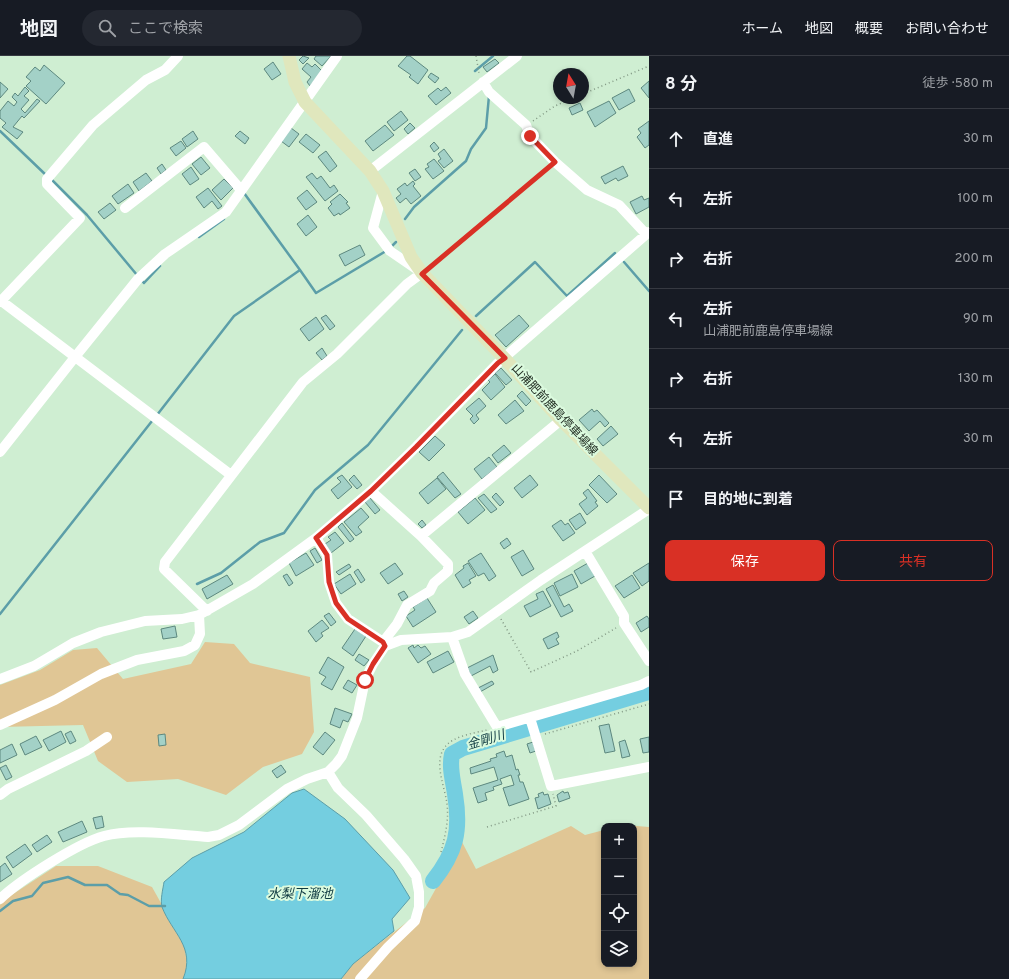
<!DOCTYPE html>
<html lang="ja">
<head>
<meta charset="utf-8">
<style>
  body { margin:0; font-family:Overpass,"Noto Sans JP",sans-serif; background:#242831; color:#f1f3f6 }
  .controls { position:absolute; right:12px; bottom:12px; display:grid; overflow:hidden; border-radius:8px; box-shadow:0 2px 6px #0003 }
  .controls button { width:36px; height:36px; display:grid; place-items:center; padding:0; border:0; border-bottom:1px solid #363941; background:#171b24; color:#f1f3f6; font:20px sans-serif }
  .compass { position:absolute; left:553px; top:12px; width:36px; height:36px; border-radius:50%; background:#171b24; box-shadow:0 2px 6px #0003; rotate:349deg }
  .stop { position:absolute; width:12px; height:12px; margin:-9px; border:3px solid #d93025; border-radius:50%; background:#fff }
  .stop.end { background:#d93025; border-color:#fff; box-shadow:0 1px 4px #0008 }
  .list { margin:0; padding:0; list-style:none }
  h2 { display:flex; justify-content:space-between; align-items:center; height:52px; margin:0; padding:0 16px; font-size:17px }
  h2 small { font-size:13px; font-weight:400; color:#9ea1a6 }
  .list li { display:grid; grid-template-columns:26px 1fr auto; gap:12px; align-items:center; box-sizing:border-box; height:60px; padding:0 16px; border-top:1px solid #363941 }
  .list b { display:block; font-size:15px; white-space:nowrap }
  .list p { margin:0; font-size:13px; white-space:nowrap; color:#9ea1a6 }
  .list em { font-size:13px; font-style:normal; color:#9ea1a6 }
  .actions { display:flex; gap:8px; padding:12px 16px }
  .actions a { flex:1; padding:9px 0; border:1px solid #d93025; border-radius:8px; text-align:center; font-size:14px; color:#d93025 }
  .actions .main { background:#d93025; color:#fff }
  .icon { flex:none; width:22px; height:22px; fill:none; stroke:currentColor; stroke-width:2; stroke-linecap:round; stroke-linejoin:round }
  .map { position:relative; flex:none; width:649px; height:923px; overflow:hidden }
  header { display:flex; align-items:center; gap:24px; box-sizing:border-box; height:56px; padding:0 20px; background:#171b24; border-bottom:1px solid #363941 }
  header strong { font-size:19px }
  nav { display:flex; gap:22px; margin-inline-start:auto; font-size:14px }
  .search { width:280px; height:36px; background:#242831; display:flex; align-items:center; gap:10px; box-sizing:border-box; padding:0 14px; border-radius:22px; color:#9ea1a6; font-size:15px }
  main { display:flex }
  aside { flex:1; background:#171b24 }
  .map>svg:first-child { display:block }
  .green { fill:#e0c695 }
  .water { fill:#74cee0; stroke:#5c9ea8 }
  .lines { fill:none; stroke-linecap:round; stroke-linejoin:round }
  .stream { stroke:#5c9ea8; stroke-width:2.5 }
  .river { stroke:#74cee0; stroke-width:16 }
  .building { fill:#a3d1c7; stroke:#5d887f }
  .path { stroke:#829884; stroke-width:1.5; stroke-dasharray:1 3; stroke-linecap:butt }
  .minor { stroke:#fff; stroke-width:10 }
  .major { stroke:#e0e7bd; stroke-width:13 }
  .route { stroke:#d93025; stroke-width:5 }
  .labels { text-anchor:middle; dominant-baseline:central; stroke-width:4; stroke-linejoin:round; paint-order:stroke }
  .street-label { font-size:12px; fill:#232f24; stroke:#dcfbdf }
  .water-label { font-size:13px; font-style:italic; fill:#0d3840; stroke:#dcfbdf }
</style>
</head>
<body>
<header>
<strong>地図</strong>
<div class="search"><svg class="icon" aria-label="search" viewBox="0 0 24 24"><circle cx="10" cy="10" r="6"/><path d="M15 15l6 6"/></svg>ここで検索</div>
<nav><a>ホーム</a><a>地図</a><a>概要</a><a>お問い合わせ</a></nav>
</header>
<main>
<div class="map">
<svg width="649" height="923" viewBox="0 0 649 923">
  <rect width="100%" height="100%" fill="#cfeed2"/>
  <path class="green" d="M205,586L234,588L250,607L310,621L314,676L302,698L263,711L226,739L178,723L127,726L98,705L83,669L0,671V629L40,614L73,594L97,592L123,623L191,608Z
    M624,769L649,771V923H341L353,908L425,852L462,786L476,813L571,770L585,779L604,774V908H634V770H621Z
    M56,810H98L152,831L185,890L187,914L183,923H0V849L7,842Z"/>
  <path class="water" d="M304,733L345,763L393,814L410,842L392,863L394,875L353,908L341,923H183C196,891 172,877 162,851C160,844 163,833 164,826L192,802L244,776L292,737Z"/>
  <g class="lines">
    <path class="stream" d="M475,15L493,0
      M0,75L47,120
      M51,123L87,159L137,219
      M244,137L300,214
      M405,163L414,151L466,105L471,93L486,72L489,40
      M199,181L224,163
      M390,192L396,186
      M624,206L649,235
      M141,223L144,227L160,210
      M476,260L535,206L567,240L615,197
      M157,359L234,260L300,214L316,237L386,195
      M197,528L221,517L260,486L284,477L315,434L368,389L462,274
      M0,558L152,365
      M0,855L13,845L32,840L43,827L68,821L85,829H107L120,838L128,839L149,850H165"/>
    <path class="river" d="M433,825C456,796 461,775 455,738C453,724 449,712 452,698L463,692L649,636"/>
  </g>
  <path class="building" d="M303,0L309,2L303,8L299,4Z
    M316,0H331L322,10L314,3Z
    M407,0H410L428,14L418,28L409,21L411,19L398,10Z
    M495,3L499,7L487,16L483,11Z
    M273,6L281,18L272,24L264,13Z
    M307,7L312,11L315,8L322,15L310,30L307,26L311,21L302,13Z
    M44,9L65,27L46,48L26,30L31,25L26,21L35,11L40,15Z
    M431,17L439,22L435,27L428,21Z
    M649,25V42L641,32Z
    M0,26L8,33L0,42Z
    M25,31L29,35L24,40L29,44L21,53L25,57L37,43L40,45L24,62L22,60L13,71L23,76L17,83L2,71L6,67L0,62V55L8,45L14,50L17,46L12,41L15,37L18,40Z
    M446,31L451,37L436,49L428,40L438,32L441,35Z
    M629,33L635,45L619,54L612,42Z
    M609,45L616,57L595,71L587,56Z
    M580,47L583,54L572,59L569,52Z
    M401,55L408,64L394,75L387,66Z
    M649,65V89L645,92L637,81L641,77L638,73Z
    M410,67L415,72L408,78L404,73Z
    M385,69L394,79L373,95L365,85Z
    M291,72L299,78L289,91L281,85Z
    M193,75L198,83L187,91L182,83Z
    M240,75L249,82L245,88L235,80Z
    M306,78L320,89L313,97L299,86Z
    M181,85L186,92L176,100L170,92Z
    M434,86L439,92L434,96L430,90Z
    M444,93L453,105L444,112L438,105L441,103L438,98Z
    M326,95L337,110L330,116L318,101Z
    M201,101L210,112L201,119L192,108Z
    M434,103L444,115L433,123L425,113L429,111L427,108Z
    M162,108L166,114L161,118L157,112Z
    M623,110L628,120L618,125L616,122L605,128L601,121Z
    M191,111L199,123L190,129L182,118Z
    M415,113L421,121L415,125L409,117Z
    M146,117L152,125L139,135L133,126Z
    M312,117L317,123L321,120L330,132L334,129L338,135L325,145L306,121Z
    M224,123L233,132L221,144L212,134Z
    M413,125L415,128L413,130L421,140L411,148L406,142L400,147L396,142L401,138L397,133L405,127L407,130Z
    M128,128L134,137L118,148L112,140Z
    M208,132L222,150L218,153L212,145L204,152L196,141Z
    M307,134L317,146L306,154L297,142Z
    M340,138L348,146L346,147L350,152L340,159L339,157L334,160L328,152L332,148L330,146Z
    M642,140L644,144L649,142V151L636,158L630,146Z
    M110,147L116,154L104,163L98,156Z
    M308,159L317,171L306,180L297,168Z
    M360,189L365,199L345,210L339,199Z
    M326,259L335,270L330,274L321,262Z
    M519,259L529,270L506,291L495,279Z
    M316,261L324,273L309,285L300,273Z
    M322,292L327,300L322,304L316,297Z
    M501,312L512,324L506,329L495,317Z
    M495,318L505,331L491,344L482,334L490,326L488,324Z
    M522,335L531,345L526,350L517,340Z
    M479,342L486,350L476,359L479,363L474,368L470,363L473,360L466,353Z
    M515,344L524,355L506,368L498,359Z
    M592,353L594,356L597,354L609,367L605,371L600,365L589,375L579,364Z
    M611,370L618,378L603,390L597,383Z
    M435,380L445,389L429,405L419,396Z
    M504,389L511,397L498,407L492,399Z
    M489,401L497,411L482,423L474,413Z
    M443,416L461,438L455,442L437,421Z
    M342,419L352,431L338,443L331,434L341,426L337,422Z
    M354,419L362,429L357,433L349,424Z
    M530,419L538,429L522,442L514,432Z
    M599,419L617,438L607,447L589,429Z
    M437,422L446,433L428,448L419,437Z
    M588,433L597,445L595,446L598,450L587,459L579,448L587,442L583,437Z
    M496,437L504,446L500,450L492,441Z
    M484,438L497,453L491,457L478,442Z
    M370,442L380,454L375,458L365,446Z
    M475,442L485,454L468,468L458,456Z
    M361,452L369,461L358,471L362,476L356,480L344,466Z
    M580,457L586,467L576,474L569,464Z
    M422,464L426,469L422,472L418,468Z
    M561,464L565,469L568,467L575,477L563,485L552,470Z
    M342,467L354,483L350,486L338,471Z
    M335,476L344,487L331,497L325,488L331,484L328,481Z
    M507,482L511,488L504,493L500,487Z
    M315,492L322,504L317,507L310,495Z
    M523,494L534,513L522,520L511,501Z
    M306,497L314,509L296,520L289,507Z
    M481,497L496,520L489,525L484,517L478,520L468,505Z
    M395,507L403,518L388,528L380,517Z
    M468,507L476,520L469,524L471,527L463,532L455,519L464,512L463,510Z
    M588,507L595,520L581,528L574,515Z
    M649,507V525L642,530L633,517Z
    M349,508L351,511L339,519L336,516Z
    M358,513L365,524L361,527L354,516Z
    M287,518L293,527L289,530L283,520Z
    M350,518L356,528L341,538L334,528Z
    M572,518L578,531L560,540L554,527Z
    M227,519L233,528L207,543L202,533Z
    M632,519L640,532L624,542L615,530Z
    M553,529L564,551L569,548L573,555L561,561L546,533Z
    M404,535L408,541L402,545L398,538Z
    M543,535L551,550L530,561L524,550L538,543L536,538Z
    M427,542L436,556L413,571L406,560L415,554L413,551Z
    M473,555L478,562L469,568L464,561Z
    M329,557L336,566L331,570L324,560Z
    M647,560L649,563V571L641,576L636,567Z
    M322,564L329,572L321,577L323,580L316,586L308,575Z
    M175,570L177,581L163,583L161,573Z
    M355,573L366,580L353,600L342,592Z
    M557,576L559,581L556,583L559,588L548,593L543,583Z
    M413,589L414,592L418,589L421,592L425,590L431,598L418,607L408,592Z
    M448,595L454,606L433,617L427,606Z
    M359,598L369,604L364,610L355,604Z
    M493,599L498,614L493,617L490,610L471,620L467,612Z
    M328,601L344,611L332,634L321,628L326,621L319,617Z
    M348,624L357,629L352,637L343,632Z
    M492,625L494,628L480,636L478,632Z
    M335,652L352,658L348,666L343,664L340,672L330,668Z
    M609,668L615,695L605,697L599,670Z
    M61,675L66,686L49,695L43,684Z
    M71,675L76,685L70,688L65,678Z
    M325,676L335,684L323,699L313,691Z
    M165,678L166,689L159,690L158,679Z
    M36,680L42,691L25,699L20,688Z
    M649,681V696L643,697L640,683Z
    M625,684L630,700L622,702L619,686Z
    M533,686L536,695L530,697L527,688Z
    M12,688L17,699L0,707V694Z
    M504,695L506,701L512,699L516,714L518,713L520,719H518L520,726H523L529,743L509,750L503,732L514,729L511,719L500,723L502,728L493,731L494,734L485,737L487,744L478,747L473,732L498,724L494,711L471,718L470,712L491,705L490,703L497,701L496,698Z
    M6,709L12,721L6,724L0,712Z
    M281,709L286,716L277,722L272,715Z
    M563,735L564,737L568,736L570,742L559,746L557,739Z
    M543,736L544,739L548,738L551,748L538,753L535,742L539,741L538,738Z
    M102,760L104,771L96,773L93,762Z
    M82,765L87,776L63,786L58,776Z
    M47,779L52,786L37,796L32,789Z
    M25,788L32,798L13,812L6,801Z
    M5,807L12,818L0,826V811Z"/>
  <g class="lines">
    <path class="path" d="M476,0L479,17
      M583,38L649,10
      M533,65L555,50L573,42
      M431,210L547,112
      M501,563L531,616L577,595L616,572
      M545,678L649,648
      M487,771L556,750L553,738
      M441,796C445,780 449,765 447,748C445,731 433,706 445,691C453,680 474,677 487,674"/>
    <path class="minor" d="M483,26L489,36L526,69L530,80L555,106L587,134L619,149L646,178
      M370,115L517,0
      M125,152L204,91L241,134
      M0,244L231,419
      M0,246L80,162L47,128V123L93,69L146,24L165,14L178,0
      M0,396L75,301L138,223L165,198L226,156L337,0
      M371,435L421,480L448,508V515L434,527L430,535L407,549L397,568L383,586L385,590
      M421,480L561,364
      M316,482L327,499L329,526L336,547L348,563L383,586
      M585,495L624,560V567L649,605
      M207,555L164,513L165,506L303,326L337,298L407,228L422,217L390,195L373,172L383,135
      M452,581L465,618L497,671L641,629L649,625
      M0,623L34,610L73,587L101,576L145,565L182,563L199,559L253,528L316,482L371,435L416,391L498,307L649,176
      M530,662L551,730L649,711
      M0,669L55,644L101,618L137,604L184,595L195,589L200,578L199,559
      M328,716L338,732L366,759L404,803L416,820L419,836V851L415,865L388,891L360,923
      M0,739L8,733L86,695L107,681
      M0,843C20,824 78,787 104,780C133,772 178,779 208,781L219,779L239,769L287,733L307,723L328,716L336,708L342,700L357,662L365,624L373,608L385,590L401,584L452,581L468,576L541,524L649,453"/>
    <path class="major" d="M289,0L295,26L305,46L370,115L383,135L411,201L422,217L505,303L561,364L649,452"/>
  </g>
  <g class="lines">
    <path class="route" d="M365,624L373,608L385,590L383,586L348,563L336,547L329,526L327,499L316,482L371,435L416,391L498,307L505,302L422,218L555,106L530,80"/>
  </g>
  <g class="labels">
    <g class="street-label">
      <text transform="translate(554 354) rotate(47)">山浦肥前鹿島停車場線</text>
    </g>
    <g class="water-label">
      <text transform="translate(486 685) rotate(-17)">金剛川</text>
      <text x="300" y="839">水梨下溜池</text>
    </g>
  </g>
</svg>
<div class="controls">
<button>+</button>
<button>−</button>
<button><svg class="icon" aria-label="locate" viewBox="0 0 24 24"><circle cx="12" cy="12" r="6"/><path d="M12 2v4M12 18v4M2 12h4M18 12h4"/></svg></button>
<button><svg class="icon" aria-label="layers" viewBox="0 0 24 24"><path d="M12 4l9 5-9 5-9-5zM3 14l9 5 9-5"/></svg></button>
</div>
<svg class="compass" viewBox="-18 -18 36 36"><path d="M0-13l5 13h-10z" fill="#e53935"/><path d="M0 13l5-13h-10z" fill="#9ea1a6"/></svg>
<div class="stop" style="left:365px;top:624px"></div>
<div class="stop end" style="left:530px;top:80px"></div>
</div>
<aside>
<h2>8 分<small>徒歩 · 580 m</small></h2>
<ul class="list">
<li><svg class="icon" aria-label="ahead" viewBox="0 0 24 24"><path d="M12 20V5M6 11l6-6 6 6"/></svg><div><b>直進</b></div><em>30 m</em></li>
<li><svg class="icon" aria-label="left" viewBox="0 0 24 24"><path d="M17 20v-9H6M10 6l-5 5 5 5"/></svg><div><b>左折</b></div><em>100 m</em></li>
<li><svg class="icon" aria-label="right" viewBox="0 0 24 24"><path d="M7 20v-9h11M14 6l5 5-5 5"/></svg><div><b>右折</b></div><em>200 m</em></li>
<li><svg class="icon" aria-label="left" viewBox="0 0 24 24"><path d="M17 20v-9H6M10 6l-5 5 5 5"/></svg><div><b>左折</b><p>山浦肥前鹿島停車場線</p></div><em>90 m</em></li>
<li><svg class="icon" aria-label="right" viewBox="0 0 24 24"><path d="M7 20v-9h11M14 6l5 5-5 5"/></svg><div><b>右折</b></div><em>130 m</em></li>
<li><svg class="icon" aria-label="left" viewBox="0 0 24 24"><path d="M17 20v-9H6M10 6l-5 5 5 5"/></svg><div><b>左折</b></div><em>30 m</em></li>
<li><svg class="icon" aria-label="arrive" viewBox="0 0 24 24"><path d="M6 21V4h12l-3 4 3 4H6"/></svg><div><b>目的地に到着</b></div></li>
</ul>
<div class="actions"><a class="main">保存</a><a>共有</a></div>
</aside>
</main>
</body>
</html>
